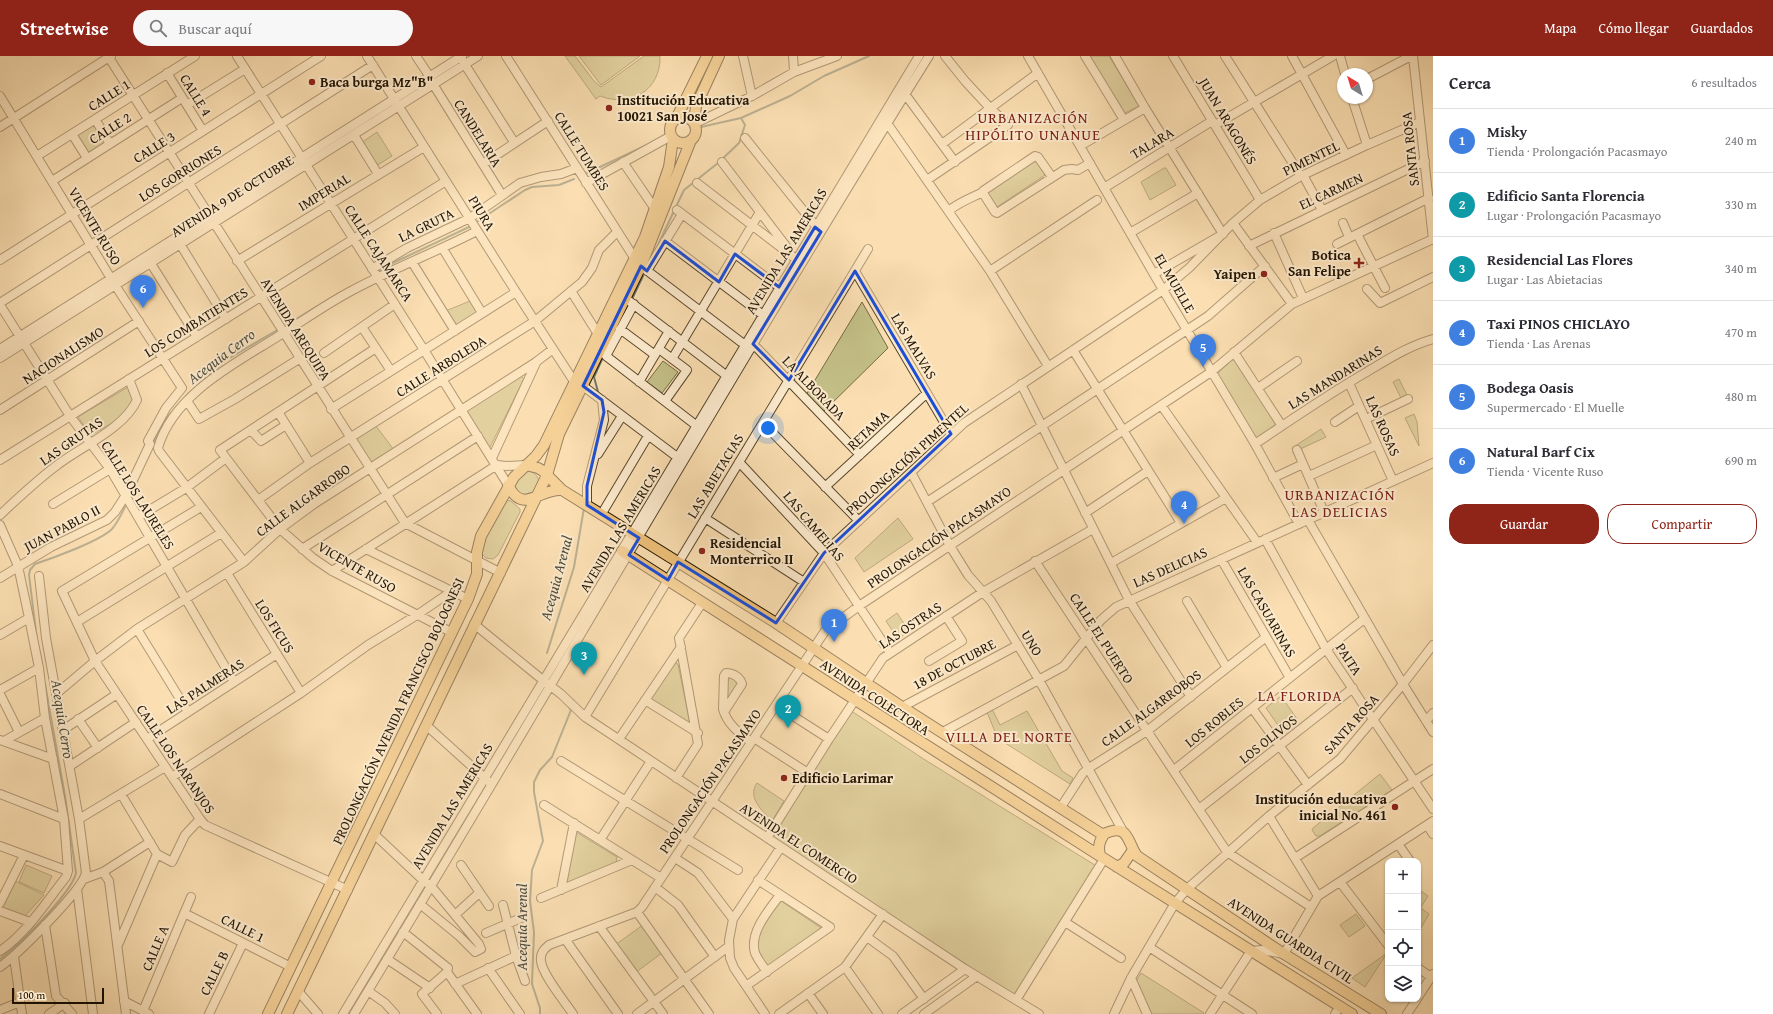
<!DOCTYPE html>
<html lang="es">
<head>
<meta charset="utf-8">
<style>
  body { margin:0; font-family:"Gentium Book Plus",serif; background:#f7f7f7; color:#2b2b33 }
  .controls { position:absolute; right:12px; bottom:12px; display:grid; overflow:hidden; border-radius:8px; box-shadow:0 1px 3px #0004 }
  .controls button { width:36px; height:36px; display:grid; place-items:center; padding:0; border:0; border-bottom:1px solid #e1e1e2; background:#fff; color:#2b2b33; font:20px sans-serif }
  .compass { position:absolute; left:1337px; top:12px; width:36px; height:36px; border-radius:50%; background:#fff; box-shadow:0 1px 3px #0004; rotate:322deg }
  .scale { position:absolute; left:12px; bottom:10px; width:92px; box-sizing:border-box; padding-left:4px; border:2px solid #231401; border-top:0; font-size:11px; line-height:14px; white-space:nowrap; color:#231401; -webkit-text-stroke:3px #fceacd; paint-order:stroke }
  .you { position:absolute; left:768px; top:372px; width:14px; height:14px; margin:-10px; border:3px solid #fff; border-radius:50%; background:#1a73e8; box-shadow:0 0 0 6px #1a73e833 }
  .badge { display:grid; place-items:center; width:26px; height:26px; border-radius:50%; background:#8f2418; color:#fff; font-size:13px; font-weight:700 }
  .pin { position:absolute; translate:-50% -33px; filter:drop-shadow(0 1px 2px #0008) }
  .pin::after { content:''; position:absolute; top:21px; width:14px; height:12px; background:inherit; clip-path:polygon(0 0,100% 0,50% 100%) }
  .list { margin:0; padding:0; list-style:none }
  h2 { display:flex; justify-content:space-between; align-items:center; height:52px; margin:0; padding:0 16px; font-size:17px }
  h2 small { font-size:13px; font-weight:400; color:#7c7c81 }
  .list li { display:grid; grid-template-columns:26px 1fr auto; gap:12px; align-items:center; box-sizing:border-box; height:64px; padding:0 16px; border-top:1px solid #e1e1e2 }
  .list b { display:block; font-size:15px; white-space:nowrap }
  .list p { margin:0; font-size:13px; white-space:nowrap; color:#7c7c81 }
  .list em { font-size:13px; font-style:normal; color:#7c7c81 }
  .actions { display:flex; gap:8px; padding:12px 16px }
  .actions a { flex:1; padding:9px 0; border:1px solid #8f2418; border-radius:16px; text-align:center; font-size:14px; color:#8f2418 }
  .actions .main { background:#8f2418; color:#fff }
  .icon { flex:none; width:22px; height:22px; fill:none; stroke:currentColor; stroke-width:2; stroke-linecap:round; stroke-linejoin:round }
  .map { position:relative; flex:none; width:1433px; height:958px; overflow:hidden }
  header { display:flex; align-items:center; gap:24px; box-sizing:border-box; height:56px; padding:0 20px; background:#8f2418; color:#fff }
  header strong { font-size:19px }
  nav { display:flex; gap:22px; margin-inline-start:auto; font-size:14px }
  .search { width:280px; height:36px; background:#f7f7f7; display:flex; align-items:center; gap:10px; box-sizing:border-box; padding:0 14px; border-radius:22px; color:#7c7c81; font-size:15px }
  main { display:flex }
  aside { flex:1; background:#fff }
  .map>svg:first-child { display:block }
  .green { fill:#c4c088; stroke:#746a44 }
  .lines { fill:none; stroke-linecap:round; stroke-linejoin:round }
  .stream { stroke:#6e786c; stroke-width:2 }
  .minor-casing { stroke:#59472d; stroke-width:10 }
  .major-casing { stroke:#231401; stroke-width:12 }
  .minor { stroke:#fceacd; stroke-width:8 }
  .major { stroke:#eec079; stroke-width:10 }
  .marked { fill:none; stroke:#1d4ed8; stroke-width:3; stroke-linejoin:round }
  .poi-dot { fill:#8f2418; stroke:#fceacd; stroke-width:1.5 }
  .labels { text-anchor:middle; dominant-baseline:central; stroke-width:4; stroke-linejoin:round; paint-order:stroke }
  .poi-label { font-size:14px; font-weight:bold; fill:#231401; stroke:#fceacd; text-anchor:start }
  .street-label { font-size:14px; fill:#231401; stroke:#fceacd }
  .neighbourhood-label { font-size:15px; letter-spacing:1px; fill:#7a1f14; stroke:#fceacd }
  .water-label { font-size:15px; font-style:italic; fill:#4f4e3f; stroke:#fceacd }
</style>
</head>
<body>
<header>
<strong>Streetwise</strong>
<div class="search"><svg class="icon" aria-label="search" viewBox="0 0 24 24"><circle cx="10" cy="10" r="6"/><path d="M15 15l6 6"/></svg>Buscar aquí</div>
<nav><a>Mapa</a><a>Cómo llegar</a><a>Guardados</a></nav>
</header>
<main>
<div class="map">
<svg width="1433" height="958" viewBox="0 0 1433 958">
  <rect width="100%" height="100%" fill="#fbdfb2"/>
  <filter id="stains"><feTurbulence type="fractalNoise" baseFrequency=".005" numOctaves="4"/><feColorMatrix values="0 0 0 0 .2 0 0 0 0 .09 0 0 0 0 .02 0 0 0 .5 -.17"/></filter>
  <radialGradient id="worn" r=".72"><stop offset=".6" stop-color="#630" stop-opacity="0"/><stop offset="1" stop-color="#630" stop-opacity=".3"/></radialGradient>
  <path class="green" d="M565,0H575L594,25L601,31L644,0H660C661,34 631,52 600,40L596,43Z
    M579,0H640L601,29Z
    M1089,0H1109L1139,50L1123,58Z
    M93,68L105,87L86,99L75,79Z
    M377,76L392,100L376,110L361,87Z
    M1035,104L1045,119L997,151L987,136Z
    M1164,112H1166L1176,129L1150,144L1141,126Z
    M470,245L478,256L455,271L443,256Z
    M862,246L888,292L824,355L806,339Z
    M1232,304H1235L1276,366V370L1257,382H1256L1217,318Z
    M663,305L678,316L662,337L647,326Z
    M521,320L524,323L490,391L488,390L467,357V355Z
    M1399,323L1407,339L1401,342L1393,326Z
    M128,331L134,346L114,366L91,379L78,361Z
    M1414,358L1417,366L1419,390L1405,362Z
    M376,370L394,394L369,409L353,385Z
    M1321,373L1326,381L1294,396L1292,392Z
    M515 427a12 12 0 1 1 24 0a12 12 0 1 1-24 0Z
    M505,444L511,445L520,453V456L498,499L493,503L486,502L480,496L481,491Z
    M898,462L913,483L864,516L855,502Z
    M897,557L909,575L898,583L886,565Z
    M674,607L678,608L690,668L689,669L650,644Z
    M727,620H732L741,628L727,649Z
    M1281,640L1297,663L1282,675L1266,652Z
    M991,651L1000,669L1027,655L1062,715L1073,722L1070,728L1002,685L996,678L986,654Z
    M850,654L922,702L1098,811L1015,940L770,781Z
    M1380,718L1392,734L1320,780H1316L1312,774L1313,772Z
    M757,727L784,745L772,765C762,754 747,742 757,727Z
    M576,776L617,801L616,807L567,827L566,826Z
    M26,809L52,820L44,837L19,826Z
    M15,825L44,839L25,860L2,852V849Z
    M1418,833L1428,840L1421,851L1418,849Z
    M781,845L821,872L767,912C764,907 761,903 759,898C751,879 771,859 781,845Z
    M1418,850L1429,858L1421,872L1418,868Z
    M1356,858L1365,870L1349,881L1340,869Z
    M643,869L662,897L635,917L615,889Z
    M1387,897L1365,931L1352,922Z
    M1141,917L1204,957L1203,958H1151L1135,927Z"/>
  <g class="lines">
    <path class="stream" d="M701,71L741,62L790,40L824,20L869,0
      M587,117L645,90
      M475,167L525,134L532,131L559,129L574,123
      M655,195L684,134L718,107L739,87L745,69L741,62
      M379,216L395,206L469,171
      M632,243L643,220
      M283,271L339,237
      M614,277L628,250
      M598,336L594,321L604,299
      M186,340L226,304L279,273
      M175,352L182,345
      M153,388L163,367L172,356
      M37,584L29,519L30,514L35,508C53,502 100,485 112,473C118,466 121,459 125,451
      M547,597L574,511L584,452
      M0,903C19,889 71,838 76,817L65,740L45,628
      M540,958V952L532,928L534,876L530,845L532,814L543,785L534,736V726L540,714L552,701L571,654L568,650"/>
    <g class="minor-casing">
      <path id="minor" d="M108,0L405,467L501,517
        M237,0L424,294L508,429
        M367,0L516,236L575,327
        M416,0L430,21
        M506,0L635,203
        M743,0L752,40
        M793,0L794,16
        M1028,0L1163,234L1255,388L1299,468
        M1085,0L1124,64
        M1115,0L1145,52L1223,178L1154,218
        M1173,0L1260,144
        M1225,0L1301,120
        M1292,0L1346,99
        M1340,0L1345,18
        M1413,0L1433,184
        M462,4L514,86
        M167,17L203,75
        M1367,23L1411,0
        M433,28L502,139
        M905,38L955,106
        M0,40L115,229L182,332L166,352L148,385L150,388L126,439L115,456L107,464L51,491L0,522
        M1352,42L1367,89
        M187,49L245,13
        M95,63L110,88
        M887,67L990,215L1048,310
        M694,68L752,40L794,16L837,0
        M1215,69L1333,0
        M0,71L111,0
        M72,78L87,102
        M354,79L378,118
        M745,82L819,174
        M942,88L1038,17
        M1080,90L1145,52
        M37,100L195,0
        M623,106L655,153
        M722,106L789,194
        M483,108L548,65
        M1303,119L1322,154
        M1052,121L1038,101L1035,100L983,135V137L995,156L997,157L1064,114L1072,113L1078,114L1090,107
        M927,124L1008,69L990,52L965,25L945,0
        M52,125L182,42
        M586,127L671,80
        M697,127L796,203
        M1104,132L1212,65
        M951,153C962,145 971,142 983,136
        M677,154L779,231
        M1233,167L1292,248
        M1343,167L1349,181
        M1130,177L1198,137
        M1274,177L1303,242
        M1357,178L1385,232
        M665,185L763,259
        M180,188L226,263
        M1337,188L1429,142
        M1249,190L1425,105
        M443,193L482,257
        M0,204L321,0
        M237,205L424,91
        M150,206L197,281
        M412,206L455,275
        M641,210L741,286L757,292L860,399
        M372,213L407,192L470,162L520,127L541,121L561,118L577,112
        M647,215L682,158
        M855,215L951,378
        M990,215L1097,144
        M1367,233L1380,247L1433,221
        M571,235L598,278
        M629,245L727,320
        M0,247L373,9
        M634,248L606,300L697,370
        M0,249L70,360L110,413L234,626
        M362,271L391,315
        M620,273L655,299
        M376,292L220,394L280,473L313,502L332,515L451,576
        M0,293L462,0
        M659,293L687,314L665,345
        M1073,294L1181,467
        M1234,296L1282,370
        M324,297L395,248
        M0,302L478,0
        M672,303L760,156
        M639,326L669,275
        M1349,327L1393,425
        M1021,328L1129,544L1191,641
        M583,330L681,404
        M1258,332L1297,305
        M187,345L199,363L235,343L299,303
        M1161,349L1257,486
        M331,353L516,236
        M0,354L139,265
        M278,356L310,407
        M1366,363L1408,343
        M1335,366L1359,350
        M763,367L859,465
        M251,374L261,385L286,369
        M1255,388C1291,364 1327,339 1365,317C1387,304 1408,290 1433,283
        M1297,394L1324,456
        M598,398L622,360
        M492,402L536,307
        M0,404L446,125
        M739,406L824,497L890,597
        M497,409L506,410L526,409
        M911,416L950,490L968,519L991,545L1039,624L1124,777
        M1309,420L1377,389
        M1273,422L1303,408
        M825,431L927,337
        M258,444L310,407L535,265L582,226L592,212L599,194L617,176
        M927,446L1208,260L1265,210
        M53,448L110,413
        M587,449V430L604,364L602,344
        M201,451L62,535L95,605L200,763L205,769L348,834
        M1085,457L1148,415
        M0,459C18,442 36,425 56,410C80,391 124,373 137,344L129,323
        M601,459L648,380
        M138,461L186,432L226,402
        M705,462L804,526
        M1308,464L1403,628L1433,676
        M0,469L18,510L29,562L39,612L45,662L64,763L68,815L66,821C46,846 27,877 0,895
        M1265,483L1326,593L1433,753
        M302,493L478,380
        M366,493L468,543
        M1221,503L1290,622
        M1035,505L1227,796L1311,851
        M244,506L159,395L158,392C172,342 228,311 269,286C297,269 323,250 351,235C392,213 436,196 477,175
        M1111,507L1226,442
        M332,515L497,409
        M227,517L301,637
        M1187,545L1227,612
        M77,566L221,477
        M776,567L824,497L964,367L1163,234L1189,212L1233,167L1260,144L1301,120L1367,89L1420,66
        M474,568L544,625L561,638L585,661L965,913L1039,958
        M137,573L188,656
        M0,579L29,562
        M929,605L962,585L946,560
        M0,634L39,612
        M0,638L19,676
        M56,638L95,605L137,573L244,506L280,473L314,448L536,306L553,293
        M645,644L698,677
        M776,649L829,683
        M902,651L1018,589
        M1252,652L1308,729
        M724,656L742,628C740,621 733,617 726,617L724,620L723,653C727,668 739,677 751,686
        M585,661L868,193
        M78,663L98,692
        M1426,665L1433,657
        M426,669L488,725
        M63,674L117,638
        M943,676L1064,610L1101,564L1116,551L1433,407
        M754,682L808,717
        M147,683L277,598
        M619,683L681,591
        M0,684L53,703
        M4,685L45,662
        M561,705L738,814
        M70,710L136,666
        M1174,714L1364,563
        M172,721L301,637L368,589L417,559L452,535
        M676,722L698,688L679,582L702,547
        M0,738L64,763
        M121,738L157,798L172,806L185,779L200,763
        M544,749L661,822
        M1061,751L1083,717L1089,712L1147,675L1266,581
        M1199,753L1353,632
        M1269,760L1318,840
        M79,763L165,711
        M1427,769L1433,778
        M375,779L423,824L431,830L479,888L481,893L475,896L459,880L420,848
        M767,782L829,683L883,602L983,536L1093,473
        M600,784L651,705
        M1398,788L1410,805
        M0,790L68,815
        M675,802L698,817L733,863
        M1295,802L1433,713
        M461,809L489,850
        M103,816L109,825L126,958
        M84,823L103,816L150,786
        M1340,826L1388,889
        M655,831L678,849L715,901
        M77,833L93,958
        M561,834L574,767
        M541,842L632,804
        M0,847L24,799
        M503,849L516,900L525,925
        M0,855L30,866
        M637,856L709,958
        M184,857L291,911
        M455,859L479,837
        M1065,866L1121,902
        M45,869L56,940L72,958
        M599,870L663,958
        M403,876L448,912L447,916L422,938L437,958
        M486,877L521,862
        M867,881L893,900L924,943
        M565,883L618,958
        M118,889L157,798
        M1149,891L1252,958
        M14,901L22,958
        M387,903L430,932
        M0,911C18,898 81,836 86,817L79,763L46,582L39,520
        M845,911L878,958
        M488,912L520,958
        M1418,912L1431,921
        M447,916L477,958
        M767,916C763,910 758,904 755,897C749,877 768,855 780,839
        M1131,922L1147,958
        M455,928L516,900
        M746,930L830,871L758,824
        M298,935L318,958
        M368,935L385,947L395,958
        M808,937L823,958
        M1418,941L1433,918
        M1016,944L1104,803
        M124,945L149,958
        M0,954L20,946
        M143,955L191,841
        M49,958L65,947
        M209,958L243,887
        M343,958L919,0
        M354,958C547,640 732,316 929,0
        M573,958C565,946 542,918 541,905C540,897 544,893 549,889L637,856L642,851L825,575L859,550L1211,316L1292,248L1433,183
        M637,958L728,891
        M765,958L734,912L730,902L729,884L733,863L781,791
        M779,958L845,911L883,858
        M902,958L965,913
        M924,958L977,920
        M1114,958L1131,922L1175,847L1187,833L1269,760L1340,703L1403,628L1433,589
        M1210,958L1251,895L1262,894L1284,898L1318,840L1433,765
        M1335,958L1340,950
        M1407,958L1417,943"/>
    </g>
    <g class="major-casing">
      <path id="major" d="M670 74a13 13 0 1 1 26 0a13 13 0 1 1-26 0Z
        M676,63L707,0
        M694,67L696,50L719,0
        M526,409L538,412L543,415L562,434L776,567L902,651L1100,777L1104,778C1129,766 1127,786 1137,800L1284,898L1381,958
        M508,429C523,460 539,432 562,434
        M622,495L1100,800L1352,958
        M1100,800C1098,791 1099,786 1104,778
        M1117,811L1124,807L1133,794
        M268,958L468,543L477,518V496L481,480L514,421L536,400L544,389L645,181L669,111L673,83
        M287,958L547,419L559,378L641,210L691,84"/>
    </g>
    <use href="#minor" class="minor"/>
    <use href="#major" class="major"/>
  </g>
  <path d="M0 0H1433V958H0ZM815,171L821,176L753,288L789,324L855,215L951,378L824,497L776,567L678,506L668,524L629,499L639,482L587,449V430L604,356L602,344L583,330L641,210L647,215L665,185L719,226L735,198L779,231Z" fill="#fbdfb2" fill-opacity=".55" fill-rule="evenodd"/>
  <path class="marked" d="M815,171L821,176L753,288L789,324L855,215L951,378L824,497L776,567L678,506L668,524L629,499L639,482L587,449V430L604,356L602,344L583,330L641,210L647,215L665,185L719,226L735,198L779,231Z"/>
  <g class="poi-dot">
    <circle cx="312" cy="26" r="4"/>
    <circle cx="609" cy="52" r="4"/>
    <path d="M1357 201h4v4h4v4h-4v4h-4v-4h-4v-4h4z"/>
    <circle cx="1264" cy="218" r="4"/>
    <circle cx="702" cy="495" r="4"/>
    <circle cx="784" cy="722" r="4"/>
    <circle cx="1395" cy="751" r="4"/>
  </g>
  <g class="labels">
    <g class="poi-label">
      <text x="320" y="26">Baca burga Mz"B"</text>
      <text x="617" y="44">Institución Educativa<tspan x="617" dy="16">10021 San José</tspan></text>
      <text x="1351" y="199" text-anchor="end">Botica<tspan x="1351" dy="16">San Felipe</tspan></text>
      <text x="1256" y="218" text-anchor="end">Yaipen</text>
      <text x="710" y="487">Residencial<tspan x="710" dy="16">Monterrico II</tspan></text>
      <text x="792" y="722">Edificio Larimar</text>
      <text x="1387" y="743" text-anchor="end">Institución educativa<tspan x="1387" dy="16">inicial No. 461</tspan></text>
    </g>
    <g class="street-label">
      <text transform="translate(109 39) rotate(-32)">CALLE 1</text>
      <text transform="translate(196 39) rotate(58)">CALLE 4</text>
      <text transform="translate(1228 65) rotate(59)">JUAN ARAGONÉS</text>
      <text transform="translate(110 72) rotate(-32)">CALLE 2</text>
      <text transform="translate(478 77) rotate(58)">CANDELARIA</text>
      <text transform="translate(1152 87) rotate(-31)">TALARA</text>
      <text transform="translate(154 91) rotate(-32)">CALLE 3</text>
      <text transform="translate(1410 93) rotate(-96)">SANTA ROSA</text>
      <text transform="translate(582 95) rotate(58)">CALLE TUMBES</text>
      <text transform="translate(1311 102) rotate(-26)">PIMENTEL</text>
      <text transform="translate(180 117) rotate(-32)">LOS GORRIONES</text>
      <text transform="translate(1331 135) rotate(-25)">EL CARMEN</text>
      <text transform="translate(324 136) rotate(-32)">IMPERIAL</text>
      <text transform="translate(232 140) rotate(-32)">AVENIDA 9 DE OCTUBRE</text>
      <text transform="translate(482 157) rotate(59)">PIURA</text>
      <text transform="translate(426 169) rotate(-26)">LA GRUTA</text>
      <text transform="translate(95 170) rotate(59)">VICENTE RUSO</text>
      <text transform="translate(786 195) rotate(-59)">AVENIDA LAS AMERICAS</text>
      <text transform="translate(379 197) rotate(57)">CALLE CAJAMARCA</text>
      <text transform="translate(1175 227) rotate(60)">EL MUELLE</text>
      <text transform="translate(196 266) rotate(-32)">LOS COMBATIENTES</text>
      <text transform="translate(296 273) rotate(58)">AVENIDA AREQUIPA</text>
      <text transform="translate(914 290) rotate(59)">LAS MALVAS</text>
      <text transform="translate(63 299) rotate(-33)">NACIONALISMO</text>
      <text transform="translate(441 310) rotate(-32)">CALLE ARBOLEDA</text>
      <text transform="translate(1335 321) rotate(-32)">LAS MANDARINAS</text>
      <text transform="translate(814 332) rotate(46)">LA ALBORADA</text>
      <text transform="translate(1383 370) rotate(66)">LAS ROSAS</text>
      <text transform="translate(868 374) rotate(-43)">RETAMA</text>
      <text transform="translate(71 385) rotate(-35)">LAS GRUTAS</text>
      <text transform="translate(907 403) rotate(-42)">PROLONGACIÓN PIMENTEL</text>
      <text transform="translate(715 420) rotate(-59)">LAS ABIETACIAS</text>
      <text transform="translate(138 439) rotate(58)">CALLE LOS LAURELES</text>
      <text transform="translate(303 444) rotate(-36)">CALLE ALGARROBO</text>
      <text transform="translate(814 470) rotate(50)">LAS CAMELIAS</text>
      <text transform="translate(62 472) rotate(-28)">JUAN PABLO II</text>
      <text transform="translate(620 473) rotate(-59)">AVENIDA LAS AMERICAS</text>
      <text transform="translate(939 481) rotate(-34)">PROLONGACIÓN PACASMAYO</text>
      <text transform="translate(357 511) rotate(30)">VICENTE RUSO</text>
      <text transform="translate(1170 511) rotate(-24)">LAS DELICIAS</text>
      <text transform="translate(1267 556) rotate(60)">LAS CASUARINAS</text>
      <text transform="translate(910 569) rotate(-34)">LAS OSTRAS</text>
      <text transform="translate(275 570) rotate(58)">LOS FICUS</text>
      <text transform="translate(1102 582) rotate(57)">CALLE EL PUERTO</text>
      <text transform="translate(1032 587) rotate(59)">UNO</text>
      <text transform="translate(1349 603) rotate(57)">PAITA</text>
      <text transform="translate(954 608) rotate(-28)">18 DE OCTUBRE</text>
      <text transform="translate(205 630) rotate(-33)">LAS PALMERAS</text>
      <text transform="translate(875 641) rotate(33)">AVENIDA COLECTORA</text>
      <text transform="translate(1151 652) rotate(-36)">CALLE ALGARROBOS</text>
      <text transform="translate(398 655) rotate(-65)">PROLONGACIÓN AVENIDA FRANCISCO BOLOGNESI</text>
      <text transform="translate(1214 666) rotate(-39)">LOS ROBLES</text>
      <text transform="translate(1351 668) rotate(-48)">SANTA ROSA</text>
      <text transform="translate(1268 683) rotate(-38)">LOS OLIVOS</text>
      <text transform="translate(176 703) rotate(56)">CALLE LOS NARANJOS</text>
      <text transform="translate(710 725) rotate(-56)">PROLONGACIÓN PACASMAYO</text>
      <text transform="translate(452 750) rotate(-59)">AVENIDA LAS AMERICAS</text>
      <text transform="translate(799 787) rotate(33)">AVENIDA EL COMERCIO</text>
      <text transform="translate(243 872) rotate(26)">CALLE 1</text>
      <text transform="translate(1291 884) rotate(33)">AVENIDA GUARDIA CIVIL</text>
      <text transform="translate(155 892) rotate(-67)">CALLE A</text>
      <text transform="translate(214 917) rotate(-64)">CALLE B</text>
    </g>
    <g class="neighbourhood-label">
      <text x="1033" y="61">URBANIZACIÓN<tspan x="1033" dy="17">HIPÓLITO UNANUE</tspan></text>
      <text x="1340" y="438">URBANIZACIÓN<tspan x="1340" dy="17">LAS DELICIAS</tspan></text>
      <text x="1300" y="639">LA FLORIDA</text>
      <text x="1009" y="680">VILLA DEL NORTE</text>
    </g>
    <g class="water-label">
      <text transform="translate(221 300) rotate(-37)">Acequia Cerro</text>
      <text transform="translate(556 522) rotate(-75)">Acequia Arenal</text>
      <text transform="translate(63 663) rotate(81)">Acequia Cerro</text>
      <text transform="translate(521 871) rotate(-90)">Acequia Arenal</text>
    </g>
  </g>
  <rect width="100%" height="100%" filter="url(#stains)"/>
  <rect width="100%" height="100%" fill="url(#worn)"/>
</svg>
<div class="controls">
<button>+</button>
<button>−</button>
<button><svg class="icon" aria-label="locate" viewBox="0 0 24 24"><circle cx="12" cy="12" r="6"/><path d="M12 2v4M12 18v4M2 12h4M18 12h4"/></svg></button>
<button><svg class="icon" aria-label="layers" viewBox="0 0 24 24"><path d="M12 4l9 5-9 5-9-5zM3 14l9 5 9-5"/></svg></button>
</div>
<svg class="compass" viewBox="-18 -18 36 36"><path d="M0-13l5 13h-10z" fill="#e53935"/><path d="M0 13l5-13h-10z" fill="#7c7c81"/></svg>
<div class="scale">100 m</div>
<div class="you"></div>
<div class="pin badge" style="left:834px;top:586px;background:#3f7fe0">1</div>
<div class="pin badge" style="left:788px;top:672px;background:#0f9aa8">2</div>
<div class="pin badge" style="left:584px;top:619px;background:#0f9aa8">3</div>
<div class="pin badge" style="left:1184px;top:468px;background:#3f7fe0">4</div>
<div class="pin badge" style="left:1203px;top:311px;background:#3f7fe0">5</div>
<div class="pin badge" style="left:143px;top:252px;background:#3f7fe0">6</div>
</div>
<aside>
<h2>Cerca<small>6 resultados</small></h2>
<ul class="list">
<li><span class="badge" style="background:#3f7fe0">1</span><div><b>Misky</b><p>Tienda · Prolongación Pacasmayo</p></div><em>240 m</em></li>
<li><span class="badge" style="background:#0f9aa8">2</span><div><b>Edificio Santa Florencia</b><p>Lugar · Prolongación Pacasmayo</p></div><em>330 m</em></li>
<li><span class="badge" style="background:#0f9aa8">3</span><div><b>Residencial Las Flores</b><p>Lugar · Las Abietacias</p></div><em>340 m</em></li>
<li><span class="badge" style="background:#3f7fe0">4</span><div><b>Taxi PINOS CHICLAYO</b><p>Tienda · Las Arenas</p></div><em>470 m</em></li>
<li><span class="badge" style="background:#3f7fe0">5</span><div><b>Bodega Oasis</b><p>Supermercado · El Muelle</p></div><em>480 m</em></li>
<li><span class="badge" style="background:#3f7fe0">6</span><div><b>Natural Barf Cix</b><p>Tienda · Vicente Ruso</p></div><em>690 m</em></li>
</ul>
<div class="actions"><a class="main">Guardar</a><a>Compartir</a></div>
</aside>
</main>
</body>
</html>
